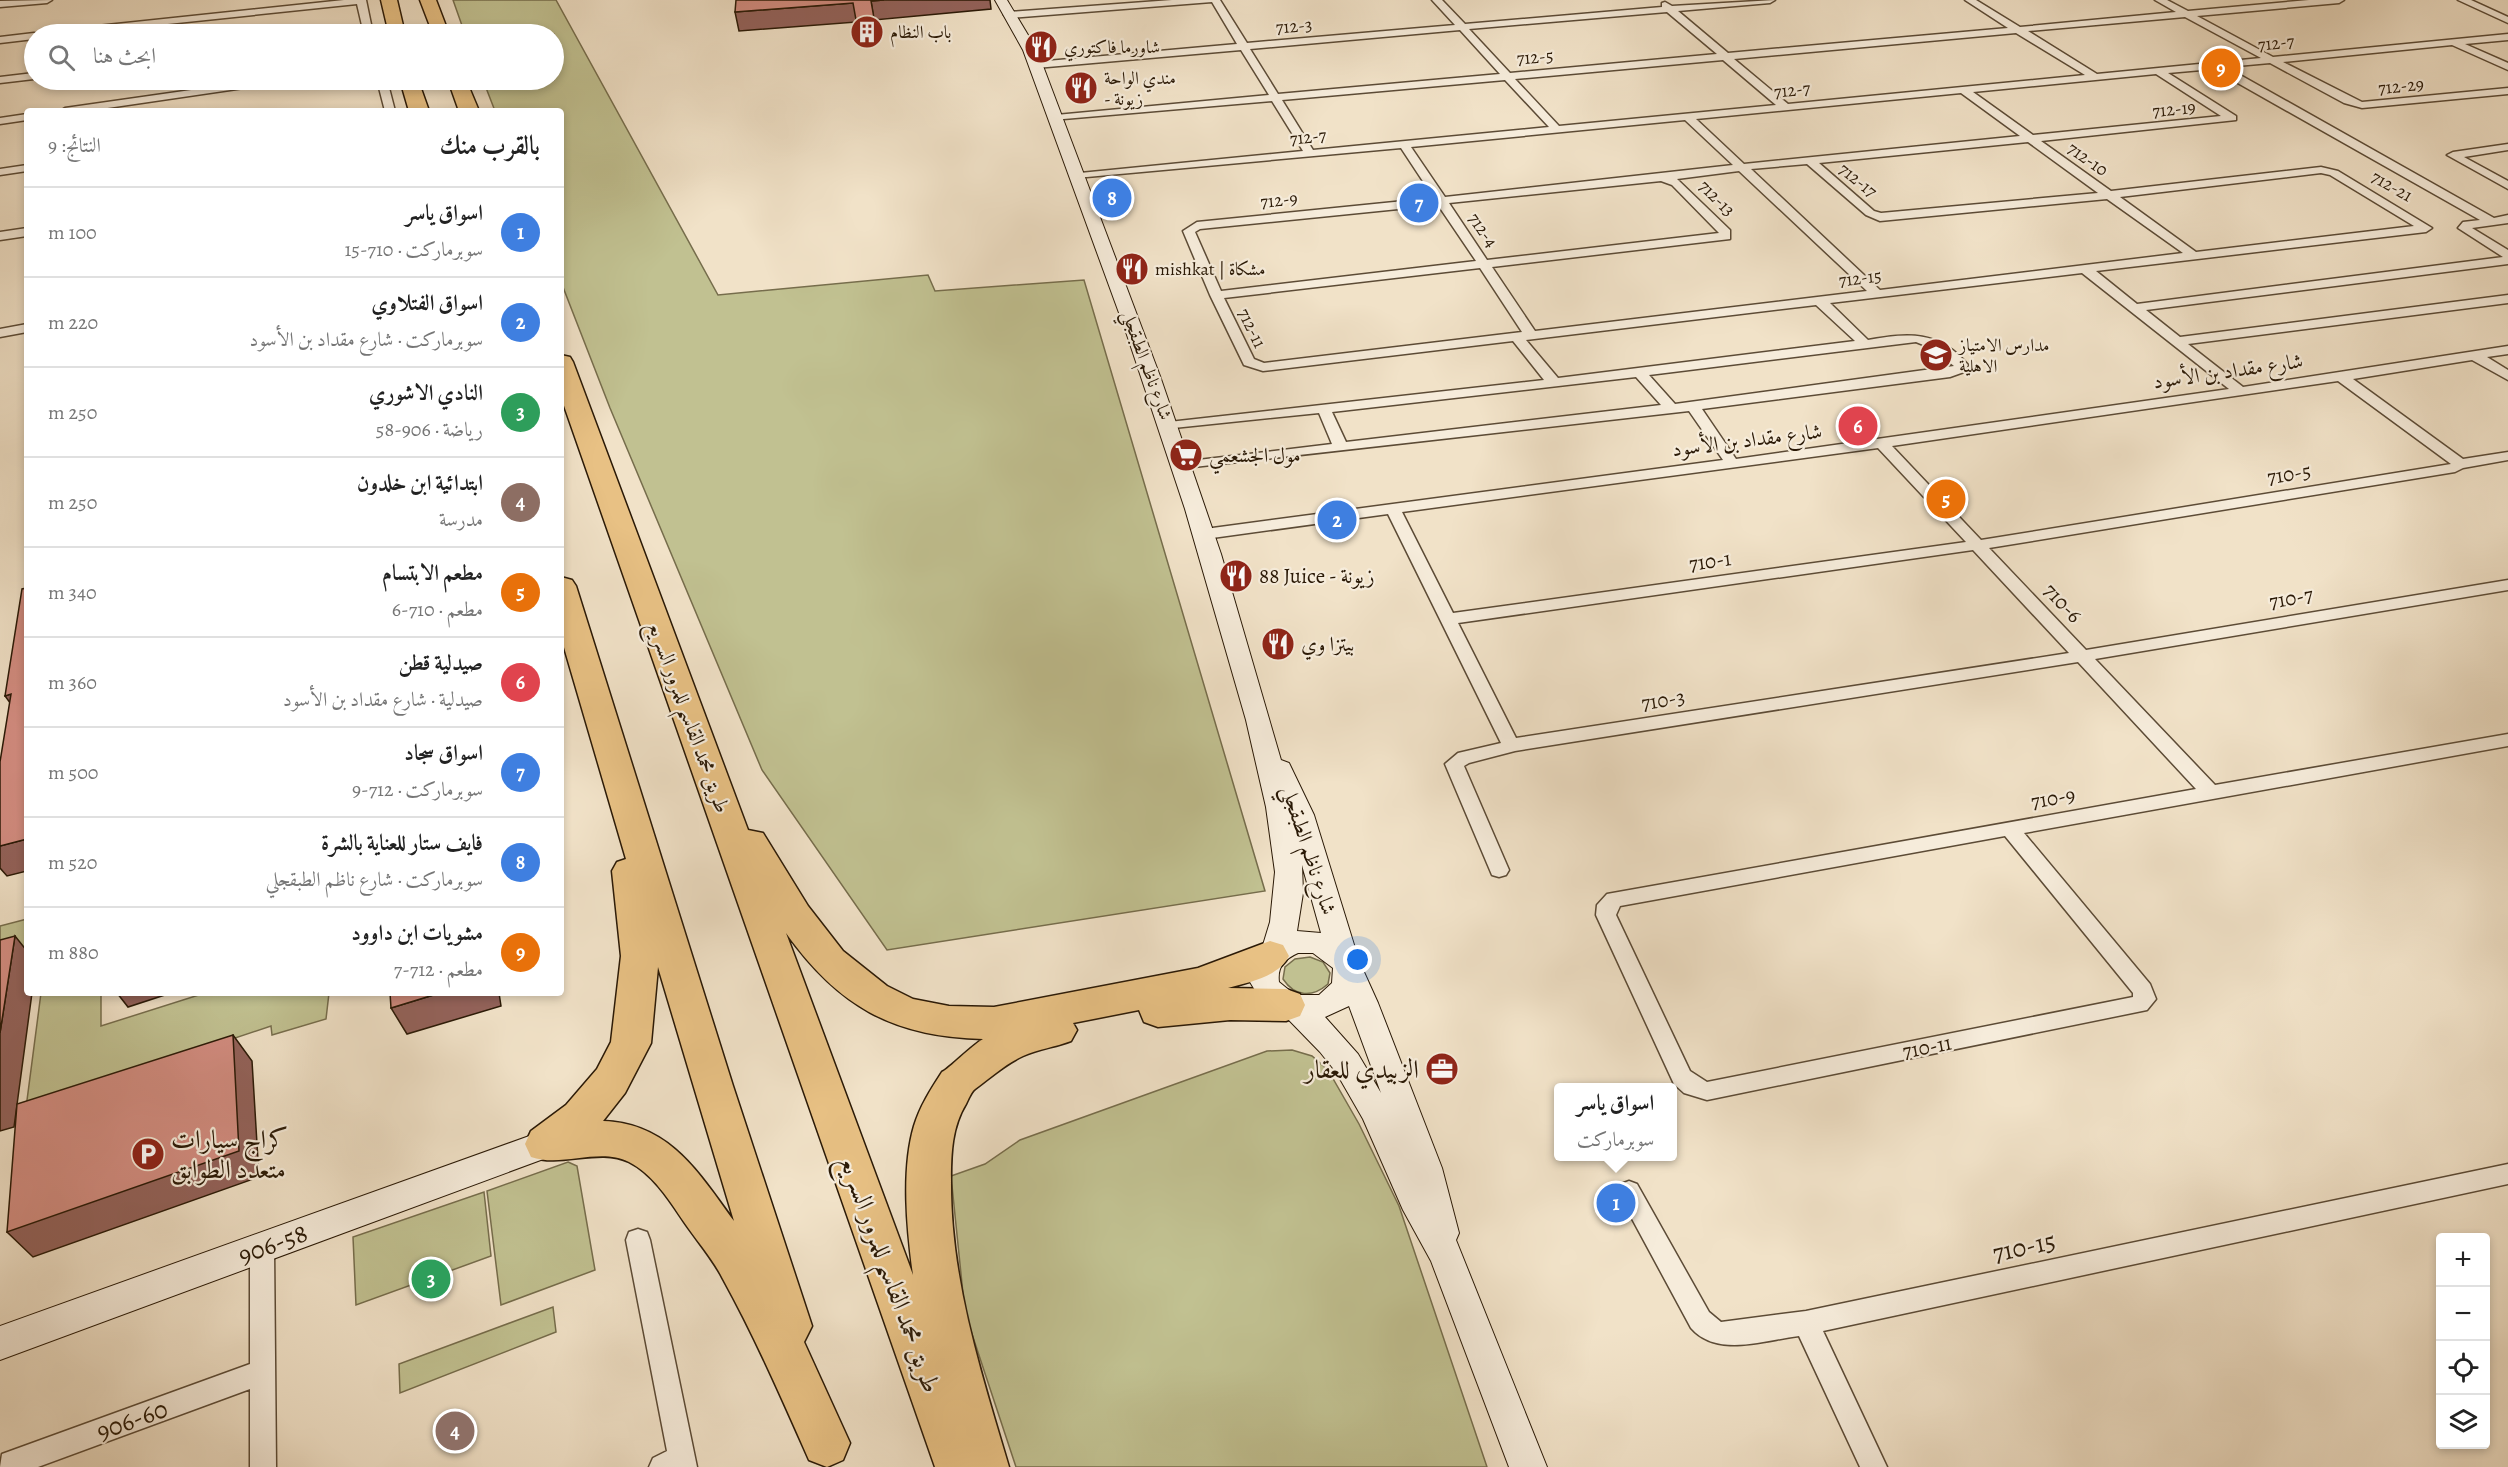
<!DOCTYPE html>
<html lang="ar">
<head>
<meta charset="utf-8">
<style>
  body { margin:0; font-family:Alegreya,Amiri,serif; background:#f6f6f6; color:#222; direction:rtl }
  .controls { position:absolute; right:18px; bottom:18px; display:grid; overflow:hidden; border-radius:6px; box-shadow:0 3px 9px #0003 }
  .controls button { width:54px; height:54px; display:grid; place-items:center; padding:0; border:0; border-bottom:2px solid #e0e0e0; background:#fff; color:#222; font:30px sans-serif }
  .you { position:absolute; left:1358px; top:960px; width:21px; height:21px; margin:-15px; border:4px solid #fff; border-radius:50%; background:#1a73e8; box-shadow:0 0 0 9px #1a73e833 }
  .badge { display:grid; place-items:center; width:39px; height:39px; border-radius:50%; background:#b45309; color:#fff; font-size:20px; font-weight:700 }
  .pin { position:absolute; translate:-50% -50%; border:3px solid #fff; box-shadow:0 2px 6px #0006 }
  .popup { position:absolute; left:1554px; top:1083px; width:123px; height:78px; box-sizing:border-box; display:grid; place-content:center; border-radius:6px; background:#fff; filter:drop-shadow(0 2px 4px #0005); font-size:20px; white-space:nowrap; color:#767676 }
  .popup b { font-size:22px; color:#222 }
  .popup::after { content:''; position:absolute; left:50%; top:100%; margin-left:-12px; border:12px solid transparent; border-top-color:#fff }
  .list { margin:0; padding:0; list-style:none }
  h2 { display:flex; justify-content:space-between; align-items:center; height:78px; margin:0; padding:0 24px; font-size:26px }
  h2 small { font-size:20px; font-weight:400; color:#767676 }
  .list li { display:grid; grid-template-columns:39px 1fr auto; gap:18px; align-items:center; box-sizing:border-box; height:90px; padding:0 24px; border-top:2px solid #e0e0e0 }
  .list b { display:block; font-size:22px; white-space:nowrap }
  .list p { margin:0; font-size:20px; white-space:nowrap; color:#767676 }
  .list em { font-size:20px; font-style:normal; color:#767676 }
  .icon { flex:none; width:33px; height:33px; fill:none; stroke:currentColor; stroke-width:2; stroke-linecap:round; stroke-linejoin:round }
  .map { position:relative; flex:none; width:2508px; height:1467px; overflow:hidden; direction:ltr }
  .search { position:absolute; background:#fff; box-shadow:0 3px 9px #0003; left:24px; top:24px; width:540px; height:66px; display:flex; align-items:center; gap:15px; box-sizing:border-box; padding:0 21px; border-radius:33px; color:#767676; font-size:22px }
  .panel { position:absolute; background:#fff; box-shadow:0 3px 9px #0003; left:24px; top:108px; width:540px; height:888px; border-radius:6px; direction:rtl }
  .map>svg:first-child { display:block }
  .green { fill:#c1c191; stroke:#766d4c; stroke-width:1.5 }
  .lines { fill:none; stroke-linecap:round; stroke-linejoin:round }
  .street-casing { stroke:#5c4b36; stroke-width:3 }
  .secondary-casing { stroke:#2a1906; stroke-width:2 }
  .highway-casing { stroke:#2a1906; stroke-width:3 }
  .street { fill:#f6ecdb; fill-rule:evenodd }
  .secondary { fill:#f6ecdb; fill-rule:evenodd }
  .highway { fill:#e8c184; fill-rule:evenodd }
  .shaded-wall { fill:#93625a; stroke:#2a1906; stroke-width:1.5 }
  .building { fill:#d28c80; stroke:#2a1906; stroke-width:1.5 }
  .labels { text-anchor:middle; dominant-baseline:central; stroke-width:4.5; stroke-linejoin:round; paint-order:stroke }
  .far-street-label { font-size:18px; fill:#2a1906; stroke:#f6ecdb }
  .far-poi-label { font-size:18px; fill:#2a1906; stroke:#f6ecdb; text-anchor:start }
  .street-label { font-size:21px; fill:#2a1906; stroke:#f6ecdb }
  .poi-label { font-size:21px; fill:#2a1906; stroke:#f6ecdb; text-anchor:start }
  .near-poi-label { font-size:26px; fill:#2a1906; stroke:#f6ecdb; text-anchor:end }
  .near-street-label { font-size:26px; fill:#2a1906; stroke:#f6ecdb }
</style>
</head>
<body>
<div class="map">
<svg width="2508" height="1467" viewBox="0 0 2508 1467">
  <rect width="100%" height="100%" fill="#f1e2c8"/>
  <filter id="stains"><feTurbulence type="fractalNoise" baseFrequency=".00333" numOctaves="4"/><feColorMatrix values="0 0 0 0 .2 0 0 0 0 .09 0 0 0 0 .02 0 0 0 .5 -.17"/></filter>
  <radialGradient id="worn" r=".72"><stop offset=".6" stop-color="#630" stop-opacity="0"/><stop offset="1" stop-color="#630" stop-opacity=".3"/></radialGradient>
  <path class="green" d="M453,0H556L718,295L928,275L935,291L1084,280L1265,891L887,950L762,770L610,408L561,282V111H495L483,80H554V34H465Z
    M27,919V956L0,964V926Z
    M1310,957L1323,962L1330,973L1328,984C1312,998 1295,997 1283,979L1285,967L1295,959Z
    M41,993H101V1026L205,993H329L326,1019L272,1035L271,1026L26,1108Z
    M1292,1050L1312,1056L1328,1070L1359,1124L1399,1206L1487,1467H1016L965,1313L951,1176L985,1164L1020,1140L1267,1051Z
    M568,1162L577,1166L595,1270L501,1305L487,1191Z
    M484,1192L491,1256L356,1305L353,1237Z
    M553,1307L556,1332L400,1393L399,1364Z"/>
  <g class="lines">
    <g class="street-casing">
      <path id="street" d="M52,0L47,3L0,7V1Z
        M344,0H366L373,34H364L357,4L72,34H45L50,31Z
        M1172,0H1220L1247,43L1455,25L1432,0H1442L1465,24L1662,7V3L1665,2L1672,6L1775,0L1770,3L1678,11L1728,53L2008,28L1965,0H1976L2020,27L2176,12L2155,0H2167L2188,11L2309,0H2344L2339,3L2197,16L2273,57L2508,34V40L2465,44L2508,63V70L2452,45L2283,62L2362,102L2508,88V94L2362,108L2344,103L2270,63L2226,67L2494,218L2508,215V223L2472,228L2508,250V264L2146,310L2180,337L2508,295V303L2188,344L2243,387L2508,346V354L2487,357L2508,370V380L2472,360L2353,379L2463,459L2508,452V460L2463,468L2455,472L1989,548L2086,650L2508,580V590L2095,659L2215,785L2508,734V746L2024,833L2150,984L2156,999L2147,1010L1707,1100L1684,1093L1674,1084L1596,915L1597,905L1607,894L2196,789L2078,662L1515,751L1469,763L1464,766L1509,870L1506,875L1499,877L1492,875L1445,764L1458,753L1501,743L1388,514L1205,539L1197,534L1205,529L1723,460L1689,411L1176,469L1174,466L1181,462L1332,444L1319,413L1164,429V423L1169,422L1544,380L1513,341L1263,371L1244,365L1210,295L1183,231L1197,222L1434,198L1401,148L1076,178L1074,176L1080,173L1303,151L1272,101L1052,120L1051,118L1056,115L1269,95L1241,50L1036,68L1031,65L1036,62L1237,44L1212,2L1009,18L1004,15L1009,12ZM1667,12L1717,54L1510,73L1469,29ZM2185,17L2261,58L2097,74L2028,31ZM1460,30L1500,74L1278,94L1250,49ZM2016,33L2085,75L1788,104L1734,59ZM1723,60L1776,105L1559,126L1515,79ZM2213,69L2480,220L2463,222L2458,228L2503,257L2137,304L2096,271L2426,232L2432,228L2338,171L2321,167L2111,191L2041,141L2236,120V116L2168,73ZM2156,74L2221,116L2033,135L1973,92ZM1505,80L1549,127L1313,150L1282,100ZM1961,93L2020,136L1744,164L1696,119ZM1685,120L1733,165L1445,197L1411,147ZM2028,142L2098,193L1881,213L1874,211L1819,163ZM1807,164L1866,215L1880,221L2107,199L2183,253L1880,290L1751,169ZM1739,171L1867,291L1535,331L1492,267L1730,239V230L1677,179ZM2321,173L2330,175L2414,226L2196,252L2120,197ZM1661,181L1672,185L1719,233L1487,260L1449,203ZM1438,205L1476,261L1221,291L1195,232L1200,229ZM1480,268L1522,332L1264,363L1254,359L1224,298ZM2082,273L2229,389L1736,459L1702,409L1950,377L1964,372L1968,365C1939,330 1908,333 1868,340L1830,303ZM1816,305L1855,341L1558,378L1526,340ZM1916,342L1931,348L1954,366L1675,404L1649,375ZM1636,377L1661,405L1346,442L1332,412ZM2338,381L2451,464L1981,540L1892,446ZM1878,448L1966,542L1453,613L1402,512ZM1973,550L2069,653L1516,738L1458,623ZM2005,836L2133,993V997L1707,1082L1690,1071L1616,915L1620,906Z
        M2458,0H2471L2508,17V23Z
        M34,33L38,34H34V39L0,43V37Z
        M34,73V79L0,83V77Z
        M261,80H283L278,83L87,111H60L65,108Z
        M377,80H387L395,111H385Z
        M27,114V120L0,124V118Z
        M2508,144V150L2464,157L2508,181V189L2447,155L2453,152Z
        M27,165V171L0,175V169Z
        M27,228V236L0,240V232Z
        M27,324V332L0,337V329Z
        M2508,1164V1184L1823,1331L1887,1467H1860L1799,1336C1765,1340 1717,1358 1691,1328L1617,1191L1621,1184L1629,1181L1637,1184L1709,1312L1721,1322L1806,1311Z
        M638,1229L647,1232L650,1240L697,1467H649L653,1458L667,1451L626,1240L629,1232Z
        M262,1237L271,1240L274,1248L276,1467H250V1389L38,1467H0L2,1454L250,1364V1248L253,1240Z"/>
    </g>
    <g class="secondary-casing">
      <path id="secondary" d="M995,0H1007L1037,50L1160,376L1221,554L1281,760L1289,763L1314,815L1359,961L1378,1003L1442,1168L1459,1233L1456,1240L1547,1467H1509L1431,1261L1403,1210L1363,1119L1336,1072L1320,1052L1285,1016L1264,1005L1250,982L1251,967L1263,945L1270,922L1275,872L1266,807L1246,720L1185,509L1126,332L1023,50ZM1302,865L1321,933L1297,931L1303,893ZM1298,953H1313L1333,968L1332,983L1319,995H1295L1279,982C1277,966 1285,959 1298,953ZM1349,1006L1381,1093L1358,1054L1325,1017Z
        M546,1130L557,1134L562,1144L557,1154L0,1360V1326Z"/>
    </g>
    <g class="highway-casing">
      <path id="highway" d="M381,0H397L405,34H389Z
        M420,0H436L449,34H433Z
        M400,80H418L429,111H409Z
        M448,80H466L479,111H459Z
        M561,355L570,357L573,362L748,830L763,833L808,906L843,951L887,986L913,999L949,1006L994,1007L1198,968L1270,941L1283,945L1289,956C1278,977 1250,982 1228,988L1286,989L1300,994L1305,1005L1300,1016L1286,1021L1230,1020L1158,1027L1144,1022L1139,1010L1073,1023L1077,1030L1071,1041C1055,1047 1039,1049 1023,1056C1005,1064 990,1078 975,1089C971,1092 968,1100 966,1104C952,1127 951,1153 951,1179C950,1279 981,1372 1009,1467H935L561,397ZM786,933C838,1006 893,1037 983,1039C971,1046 949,1069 942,1072C931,1089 920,1106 914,1126C901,1170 907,1230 913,1275Z
        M561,577L572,580L576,586L733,1086L812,1326L804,1342L850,1443L843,1460L827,1467L809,1460C782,1399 755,1337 723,1279C713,1259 697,1241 684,1222C670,1201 653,1174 629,1162C599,1147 562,1168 531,1157L525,1144L531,1131L566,1105L597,1069L611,1042L621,956L612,871L617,862L626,859L561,637ZM658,967L734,1221C699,1173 669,1123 603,1121L625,1093L651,1043Z"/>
    </g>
    <use href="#street" class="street"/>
    <use href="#secondary" class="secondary"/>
    <use href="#highway" class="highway"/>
  </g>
  <path class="shaded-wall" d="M884,0H990L991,9L874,20L871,1Z
    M853,3L874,18L877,38L859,39L856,22L739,31L735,12Z
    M11,694L24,722L5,696Z
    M27,839V871L7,876L0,868V846Z
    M15,936L27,951V993H32L14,1127L0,1131V1033Z
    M117,993H171L128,1007Z
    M440,993H499L501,1006L407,1034L391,1008Z
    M233,1035L252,1061L259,1177L33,1257L7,1232Z"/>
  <path class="building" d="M736,0H884L871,1L874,18L856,20L853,3L735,12Z
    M27,588V839L0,846V762L11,694L5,696L22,589Z
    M15,936L0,1033V940Z
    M390,993H440L391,1008Z
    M233,1035L239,1151L7,1232L17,1104Z"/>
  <defs>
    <g id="building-disc" transform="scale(1.725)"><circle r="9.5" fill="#8f2418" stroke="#f6ecdb"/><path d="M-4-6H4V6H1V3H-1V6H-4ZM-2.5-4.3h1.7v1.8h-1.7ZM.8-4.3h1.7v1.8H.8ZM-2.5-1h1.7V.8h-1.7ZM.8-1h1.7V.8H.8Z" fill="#fff"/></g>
    <g id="restaurant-disc" transform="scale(1.725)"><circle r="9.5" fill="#8f2418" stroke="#f6ecdb"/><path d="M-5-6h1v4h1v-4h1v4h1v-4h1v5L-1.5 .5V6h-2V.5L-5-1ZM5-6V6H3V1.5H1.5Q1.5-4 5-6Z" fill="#fff"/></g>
    <g id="school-disc" transform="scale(1.725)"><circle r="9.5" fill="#8f2418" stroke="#f6ecdb"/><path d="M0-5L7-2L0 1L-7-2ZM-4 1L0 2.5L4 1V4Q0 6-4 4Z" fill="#fff"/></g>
    <g id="supermarket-disc" transform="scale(1.725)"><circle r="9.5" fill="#8f2418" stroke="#f6ecdb"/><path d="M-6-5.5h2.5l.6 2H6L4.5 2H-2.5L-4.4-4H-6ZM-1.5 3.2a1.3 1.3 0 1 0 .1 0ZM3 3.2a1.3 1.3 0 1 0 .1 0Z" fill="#fff"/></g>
    <g id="office-disc" transform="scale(1.725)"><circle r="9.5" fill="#8f2418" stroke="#f6ecdb"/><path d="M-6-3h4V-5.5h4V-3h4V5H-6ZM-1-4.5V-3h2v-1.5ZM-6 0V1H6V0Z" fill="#fff"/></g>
    <g id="parking-disc" transform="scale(1.725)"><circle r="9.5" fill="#8f2418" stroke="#f6ecdb"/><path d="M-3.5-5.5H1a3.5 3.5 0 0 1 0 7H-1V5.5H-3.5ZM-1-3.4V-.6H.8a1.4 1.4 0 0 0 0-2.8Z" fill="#fff"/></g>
  </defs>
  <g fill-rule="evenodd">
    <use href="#building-disc" x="867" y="32"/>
    <use href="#restaurant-disc" x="1041" y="47"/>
    <use href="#restaurant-disc" x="1081" y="88"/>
    <use href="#restaurant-disc" x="1132" y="269"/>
    <use href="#school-disc" x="1936" y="355"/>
    <use href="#supermarket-disc" x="1186" y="455"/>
    <use href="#restaurant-disc" x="1236" y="576"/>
    <use href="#restaurant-disc" x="1278" y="644"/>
    <use href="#office-disc" x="1442" y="1069"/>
    <use href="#parking-disc" x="148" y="1154"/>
  </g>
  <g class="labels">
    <g class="far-street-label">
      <text transform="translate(1294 26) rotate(-5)">712-3</text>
      <text transform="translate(2276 43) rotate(-6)">712-7</text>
      <text transform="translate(1535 57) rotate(-5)">712-5</text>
      <text transform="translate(2401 86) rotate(-6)">712-29</text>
      <text transform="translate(1792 90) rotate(-6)">712-7</text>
      <text transform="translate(2174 109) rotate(-6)">712-19</text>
      <text transform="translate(1308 137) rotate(-6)">712-7</text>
      <text transform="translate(2088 159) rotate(35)">712-10</text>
      <text transform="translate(1858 180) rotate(39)">712-17</text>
      <text transform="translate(2392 186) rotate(30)">712-21</text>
      <text transform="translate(1717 198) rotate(45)">712-13</text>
      <text transform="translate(1279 200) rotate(-6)">712-9</text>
      <text transform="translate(1483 230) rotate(56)">712-4</text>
      <text transform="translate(1860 278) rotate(-7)">712-15</text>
      <text transform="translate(1252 328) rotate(64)">712-11</text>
      <text transform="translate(1147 365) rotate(70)">شارع ناظم الطبقجلي</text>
    </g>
    <g class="far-poi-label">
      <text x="890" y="32">باب النظام</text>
      <text x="1064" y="47">شاورما فاكتوري</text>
      <text x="1104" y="78">مندي الواحة<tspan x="1104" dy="21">- زيونة</tspan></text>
      <text x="1155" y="269">mishkat | مشكاة</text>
      <text x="1959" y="345">مدارس الامتياز<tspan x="1959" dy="21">الاهلية</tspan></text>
    </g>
    <g class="street-label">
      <text transform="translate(2228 371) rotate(-8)">شارع مقداد بن الأسود</text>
      <text transform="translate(1747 440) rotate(-7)">شارع مقداد بن الأسود</text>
      <text transform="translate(2289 474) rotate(-9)">710-5</text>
      <text transform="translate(1710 561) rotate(-8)">710-1</text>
      <text transform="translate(2291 598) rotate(-10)">710-7</text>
      <text transform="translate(2063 603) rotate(47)">710-6</text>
      <text transform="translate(1663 700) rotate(-9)">710-3</text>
      <text transform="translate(689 717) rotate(70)">طريق محمد القاسم للمرور السريع</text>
      <text transform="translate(2053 798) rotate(-10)">710-9</text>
      <text transform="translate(1309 850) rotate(72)">شارع ناظم الطبقجلي</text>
      <text transform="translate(1927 1047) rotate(-11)">710-11</text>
    </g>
    <g class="poi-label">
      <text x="1209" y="455">مول الجشعمي</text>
      <text x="1259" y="576">88 Juice - زيونة</text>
      <text x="1301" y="644">بيتزا وي</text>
    </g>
    <g class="near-poi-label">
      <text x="1419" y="1069">الزبيدي للعقار</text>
      <text x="171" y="1139" text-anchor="start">كراج سيارات<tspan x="171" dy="30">متعدد الطوابق</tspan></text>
    </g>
    <g class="near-street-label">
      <text transform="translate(273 1244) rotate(-20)">906-58</text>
      <text transform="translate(2024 1247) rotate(-12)">710-15</text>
      <text transform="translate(890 1274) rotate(70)">طريق محمد القاسم للمرور السريع</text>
      <text transform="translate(132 1420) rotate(-20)">906-60</text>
    </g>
  </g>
  <rect width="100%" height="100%" filter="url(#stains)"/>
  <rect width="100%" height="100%" fill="url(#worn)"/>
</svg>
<div class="controls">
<button>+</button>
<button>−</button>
<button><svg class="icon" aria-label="locate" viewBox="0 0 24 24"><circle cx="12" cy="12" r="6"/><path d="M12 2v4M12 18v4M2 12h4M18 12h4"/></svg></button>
<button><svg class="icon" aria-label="layers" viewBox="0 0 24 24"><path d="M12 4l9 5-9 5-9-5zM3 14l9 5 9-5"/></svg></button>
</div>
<div class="you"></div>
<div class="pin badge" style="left:1616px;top:1203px;background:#3f7fe0">1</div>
<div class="popup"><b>اسواق ياسر</b>سوبرماركت</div>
<div class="pin badge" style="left:1337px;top:520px;background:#3f7fe0">2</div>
<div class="pin badge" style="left:431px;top:1279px;background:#2e9e5b">3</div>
<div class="pin badge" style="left:455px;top:1431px;background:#8d6e63">4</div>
<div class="pin badge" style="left:1946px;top:499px;background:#e8710a">5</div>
<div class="pin badge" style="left:1858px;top:426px;background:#e0444e">6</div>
<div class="pin badge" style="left:1419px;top:203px;background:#3f7fe0">7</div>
<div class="pin badge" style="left:1112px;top:198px;background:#3f7fe0">8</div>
<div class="pin badge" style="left:2221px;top:68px;background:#e8710a">9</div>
<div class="search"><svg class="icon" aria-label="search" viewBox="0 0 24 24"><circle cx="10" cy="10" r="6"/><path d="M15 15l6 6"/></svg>ابحث هنا</div>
<section class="panel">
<h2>بالقرب منك<small>النتائج: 9</small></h2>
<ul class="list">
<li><span class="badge" style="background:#3f7fe0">1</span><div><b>اسواق ياسر</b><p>سوبرماركت · 710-15</p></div><em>100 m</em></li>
<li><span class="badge" style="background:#3f7fe0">2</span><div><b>اسواق الفتلاوي</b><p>سوبرماركت · شارع مقداد بن الأسود</p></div><em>220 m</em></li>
<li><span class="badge" style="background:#2e9e5b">3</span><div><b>النادي الاشوري</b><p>رياضة · 906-58</p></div><em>250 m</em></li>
<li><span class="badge" style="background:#8d6e63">4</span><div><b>ابتدائية ابن خلدون</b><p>مدرسة</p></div><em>250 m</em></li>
<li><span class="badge" style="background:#e8710a">5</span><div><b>مطعم الابتسام</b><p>مطعم · 710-6</p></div><em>340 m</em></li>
<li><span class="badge" style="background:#e0444e">6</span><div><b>صيدلية قطن</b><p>صيدلية · شارع مقداد بن الأسود</p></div><em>360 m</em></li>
<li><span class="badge" style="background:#3f7fe0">7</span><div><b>اسواق سجاد</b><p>سوبرماركت · 712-9</p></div><em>500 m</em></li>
<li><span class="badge" style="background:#3f7fe0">8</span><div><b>فايف ستار للعناية بالشرة</b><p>سوبرماركت · شارع ناظم الطبقجلي</p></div><em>520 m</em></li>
<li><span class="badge" style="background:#e8710a">9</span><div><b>مشويات ابن داوود</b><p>مطعم · 712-7</p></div><em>880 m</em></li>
</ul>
</section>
</div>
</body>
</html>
